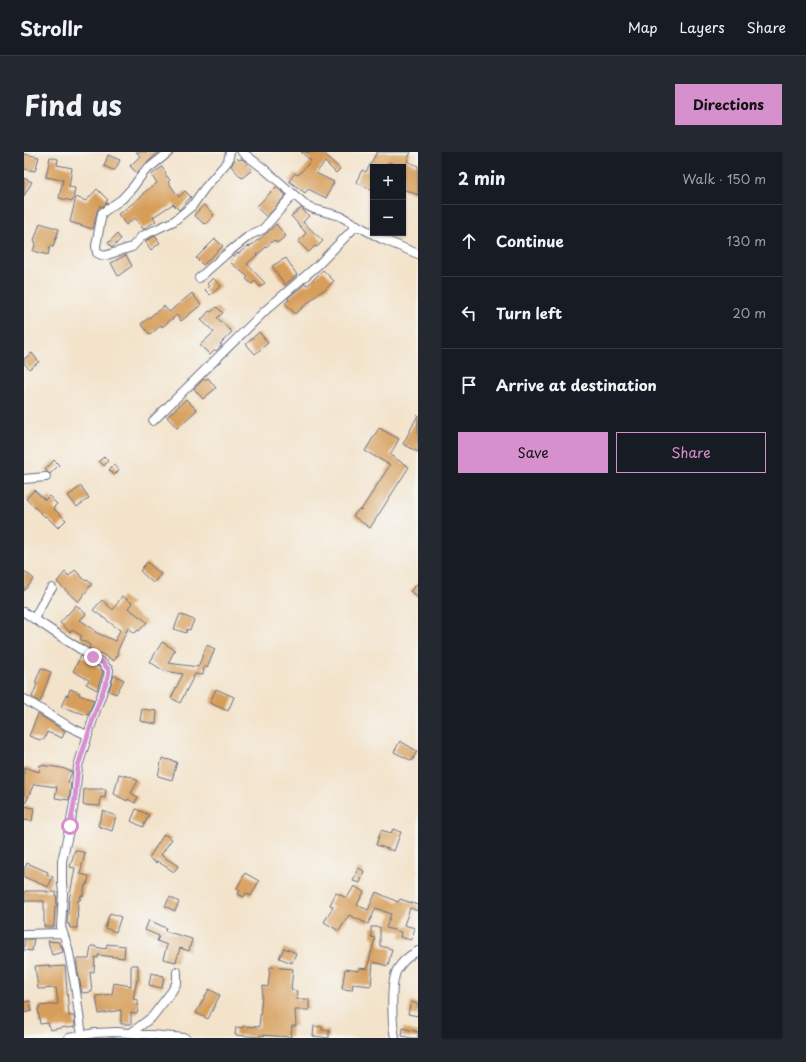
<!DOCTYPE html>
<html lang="en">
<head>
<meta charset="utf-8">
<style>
  body { margin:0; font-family:"Playpen Sans",sans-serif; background:#242831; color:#f1f3f6 }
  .controls { position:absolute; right:12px; top:12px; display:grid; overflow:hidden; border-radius:0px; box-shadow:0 1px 3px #0004 }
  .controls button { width:36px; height:36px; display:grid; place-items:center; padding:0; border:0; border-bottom:1px solid #363941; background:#171b24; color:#f1f3f6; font:20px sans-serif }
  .stop { position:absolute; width:12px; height:12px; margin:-9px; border:3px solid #d690ce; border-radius:50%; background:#fff }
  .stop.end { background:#d690ce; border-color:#fff; box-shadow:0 1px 4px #0008 }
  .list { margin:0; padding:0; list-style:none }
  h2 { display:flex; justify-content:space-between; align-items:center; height:52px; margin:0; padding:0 16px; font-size:17px }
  h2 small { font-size:13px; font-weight:400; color:#9ea1a6 }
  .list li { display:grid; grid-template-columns:26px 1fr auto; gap:12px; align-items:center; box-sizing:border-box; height:72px; padding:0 16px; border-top:1px solid #363941 }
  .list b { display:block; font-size:15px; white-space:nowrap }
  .list em { font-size:13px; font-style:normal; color:#9ea1a6 }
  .actions { display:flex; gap:8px; padding:12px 16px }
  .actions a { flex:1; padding:9px 0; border:1px solid #d690ce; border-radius:0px; text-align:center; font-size:14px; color:#d690ce }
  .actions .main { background:#d690ce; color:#111 }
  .icon { flex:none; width:22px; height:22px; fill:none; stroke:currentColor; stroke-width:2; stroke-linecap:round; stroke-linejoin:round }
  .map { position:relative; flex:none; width:394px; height:886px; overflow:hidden; border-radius:0px }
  header { display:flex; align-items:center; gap:24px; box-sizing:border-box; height:56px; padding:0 20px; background:#171b24; border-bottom:1px solid #363941 }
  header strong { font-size:19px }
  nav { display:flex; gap:22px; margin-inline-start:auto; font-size:14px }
  .intro { display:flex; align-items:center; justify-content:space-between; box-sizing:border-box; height:96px; padding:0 24px }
  h1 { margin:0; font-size:28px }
  .button { padding:10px 18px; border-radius:0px; background:#d690ce; color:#111; font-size:14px; font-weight:700 }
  main { display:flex; gap:24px; padding:0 24px }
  aside { flex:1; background:#171b24; border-radius:0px; box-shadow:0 1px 3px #0004 }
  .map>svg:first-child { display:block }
  .building { fill:#d79e5a }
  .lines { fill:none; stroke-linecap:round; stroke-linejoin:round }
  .minor-casing { stroke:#676e84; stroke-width:10 }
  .minor { stroke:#fff; stroke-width:8 }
  .route { stroke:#d690ce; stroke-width:5 }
</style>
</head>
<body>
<header>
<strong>Strollr</strong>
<nav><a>Map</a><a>Layers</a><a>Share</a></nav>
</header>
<div class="intro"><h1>Find us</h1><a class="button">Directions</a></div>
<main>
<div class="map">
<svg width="394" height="886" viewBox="0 0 394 886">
  <rect width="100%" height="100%" fill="#f6f6f2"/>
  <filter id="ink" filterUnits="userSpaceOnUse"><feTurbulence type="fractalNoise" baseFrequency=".025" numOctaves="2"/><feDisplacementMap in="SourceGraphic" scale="8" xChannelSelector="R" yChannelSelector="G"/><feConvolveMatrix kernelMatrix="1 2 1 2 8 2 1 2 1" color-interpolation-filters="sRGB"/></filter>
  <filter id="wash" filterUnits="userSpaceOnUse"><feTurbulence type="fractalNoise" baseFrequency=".012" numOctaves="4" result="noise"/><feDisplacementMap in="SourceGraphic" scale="16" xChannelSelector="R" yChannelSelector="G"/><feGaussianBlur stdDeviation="0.9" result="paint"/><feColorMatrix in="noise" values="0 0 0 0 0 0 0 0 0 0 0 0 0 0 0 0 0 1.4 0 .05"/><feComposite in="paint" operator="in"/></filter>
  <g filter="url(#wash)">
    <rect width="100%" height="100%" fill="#f3e3cb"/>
    <g id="blocks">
      <path class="building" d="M112,0H135L117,16L113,21L106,14L116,4Z
        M277,0H299L316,17L312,21L301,10L292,21L310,30L302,46L284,37L281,41L265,29L271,21L274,23L287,9Z
        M353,0H387L383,9L394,14V43L379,37V15H376L365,10L362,15H349V39L332,30L338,18L342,20Z
        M0,2L15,5L11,19L0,17Z
        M84,3L96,8L91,18H89L80,14Z
        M26,5L34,7L33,13L48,16L45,35L51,36L49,49L35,46L39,28L22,25Z
        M213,6L215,8L217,7L220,8L228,18L218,26L207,14L210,9Z
        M138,15L142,21L141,22L146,28L144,30L155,45L161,39L167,45L155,58L149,52L129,65L132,69L119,77L111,66L102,73L94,62L99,59L119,43L118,42L133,31L127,23Z
        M0,26L8,30L0,44Z
        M252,35L262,43L243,65L232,55Z
        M73,37L84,48L82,50L83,51L78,55L76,53L73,60L69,77L46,70L52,45L62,49Z
        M180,53L190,63L182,72L181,71L180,72L170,63Z
        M277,56L285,64L279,70L299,89L293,95L291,94L285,100L274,90L282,81L267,64Z
        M16,71L35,77L29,95L26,94L24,103L9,99L12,90L10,89Z
        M252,72L262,84L253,91L250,88L223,112L241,131L236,135L231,129L228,132L222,127L224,125L206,110L213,101L214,102L224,94L225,95L243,81Z
        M93,82L97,87L88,96L84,91Z
        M131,84L136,91L127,98L121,89Z
        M191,87L199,94L179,113L172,106Z
        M102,103L108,114L94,124L87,111Z
        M262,106L273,123L261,133L248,114Z
        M299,118L310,129L300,139L299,138L271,162L261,151L265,148L264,146L281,132L284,133Z
        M189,126L197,134L186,143L181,138L185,134L183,132Z
        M168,141L177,153L157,169L153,163L138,175L137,173L126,183L117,172L140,154L145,160Z
        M193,155L199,161L193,166L208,180L196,192L198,193L192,199L191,198L186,203L176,193L190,180L177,168L185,159L187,160Z
        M235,180L244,191L231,202L222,192Z
        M8,201L15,210L5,217L0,211V207Z
        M184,226L192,236L179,247L170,237L180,227L181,228Z
        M162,247L173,258L153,276L143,265Z
        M394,263V300L379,292Z
        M355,276L375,287L366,303L385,315L346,376L329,364L335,357L337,358L366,313L341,299Z
        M80,305L84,309L80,314L75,309Z
        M30,308L35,313L26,322L21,318Z
        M90,312L95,318L90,323L85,318Z
        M57,334L65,346L53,355L44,344Z
        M10,338L21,348L25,344L33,352L29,356L42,368L34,376L22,364L21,365L2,347Z
        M123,410L137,422L129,431L116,419Z
        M51,418L62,429L63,428L68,432L54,450L33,430L41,420L45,424Z
        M0,419L10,427L0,439Z
        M394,431V446L386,439Z
        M98,444L108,451L104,456L123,470L115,479L114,478L111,481L104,476L93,500L95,501L90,509L76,501L75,503L65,496L66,493L56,487L58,484L48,478L46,480L36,471L52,453L62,462L56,468L72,479L71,480L91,489L96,478L69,458L78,448L89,458Z
        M156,462L170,468L166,478L163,477L162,481L150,477Z
        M138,490L151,498L144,511L174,515L183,493L191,497L183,516L180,514L179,523L171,522L156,551L147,546L159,522L140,519L126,510Z
        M57,504L75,515L79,520L73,538L62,532L65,528L49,519Z
        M17,516L27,520L16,550L8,545L13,532L11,531Z
        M90,523L100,528L92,542L85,539Z
        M46,537L56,541L55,543L70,548L64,563L37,555L42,543L44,544Z
        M192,537L210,545L204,559L186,551Z
        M118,557L133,559L132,572L116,569Z
        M14,562L41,579L38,586L23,580L20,588L17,587L16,588L5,584Z
        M376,589L393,599L388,609L370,600Z
        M138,606L153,610L148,628L134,624Z
        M16,613L38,616L48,620L44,630L47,631L45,648L31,646L33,635L10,632L0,654V615L15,620Z
        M95,622L106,625L107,624L114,629L107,641L114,645L111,651L104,647L103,649L90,642Z
        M60,637H82L81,646L77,645L76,654L59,653Z
        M0,654L10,656L8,669L0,668Z
        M112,657L125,663L119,675L107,669Z
        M79,659L92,664L88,679L74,674Z
        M369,677L377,680L370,699L352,693L357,678L367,681Z
        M140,682L148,687L137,703L154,714L150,720L133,709L132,711L125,706Z
        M51,698L61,701L56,722L65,724L63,733H61L59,744L57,743L56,748H54L53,776H46L45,772H43L45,748L51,716L46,715Z
        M3,711L24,720L23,722L29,725L24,735L0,725V718Z
        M334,716L340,719L336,731L329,729Z
        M221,721L235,729L227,744L222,741L220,745L214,742L216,738L213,736Z
        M330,734L340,740L333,753L344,758L352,740L374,750L376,747L394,753V759L386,756L380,773L391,776L387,788L376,785L377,780L362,776L367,762L352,756L344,772L325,763L315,779L300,770L309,755L306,753L312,741L323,746Z
        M1,739H23L22,740H32L33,754H31L30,775H20V749H1Z
        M146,745L155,750L151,759L141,754Z
        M86,761L97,765L92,780L81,776Z
        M125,768L142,776L141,779L168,787L165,799L156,796L152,810L139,807L143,793L133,789L135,784L121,778Z
        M347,775H356V794L368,797L364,814L349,810L347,834L329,832L328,838L318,837L321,817L335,819V816L343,817L351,786L347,785Z
        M0,787H10L8,799L0,798Z
        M24,789L35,790L36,794H38L39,800L28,803Z
        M83,792L101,794L100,806L74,803V806L71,805L70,820H66L68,840L58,841L53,815V807H65L67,794H71V795L82,797Z
        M260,796L272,801L268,811L255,806Z
        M25,813V815L41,814L45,864H50L51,875L42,876V875L26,878L24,871L16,872L14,857H15V854L34,852L32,836L14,837L11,814Z
        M107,813H114V828H113L109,847L114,848V857L113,862L107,861V872H97V858L75,862L72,844L88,842L90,831L107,834Z
        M246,815L269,817L267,838L273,839L272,847H285V858H271L272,874H268L267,885L236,883V885L211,883L212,875L219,876V874L235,875L239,834L244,835Z
        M127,821L140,824L138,836L125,833Z
        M185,837L196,843L184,867L172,861Z
        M6,849L8,859L0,861V850Z
        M387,850L394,852V864L384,862Z
        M290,874L298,875V878H305V886L289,884Z
        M379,876L394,880V886H388L378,884Z"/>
    </g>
  </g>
  <g filter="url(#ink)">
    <use href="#blocks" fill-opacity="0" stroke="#676e84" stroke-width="1"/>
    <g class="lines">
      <g class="minor-casing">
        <path id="minor" d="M145,0L120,20L109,35L98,47L78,61L72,94L73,101L80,104L108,95L118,84L150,69L168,54L180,37L204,9L206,0
          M218,0L239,16L282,53L290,57L316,64L358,87L394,102
          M175,126L201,103L226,83L239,77L269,43
          M129,269L243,157L294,113L333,73
          M0,327L22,325
          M0,460L39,486L78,511L85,518L84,525L72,558L54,614L51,645L46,674L38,709V731L39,742L37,775L44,796L51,833L58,884
          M10,467L23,442L28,436
          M0,547L44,574L63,583
          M0,782L38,781
          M107,881L128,865L148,839L153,830V820
          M45,886L71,881L93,880L161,886
          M371,886C368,870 366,832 373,818C378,809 386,803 394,799"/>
      </g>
      <use href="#minor" class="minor"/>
    </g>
  </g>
  <g class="lines" filter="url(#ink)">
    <path class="route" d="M46,674L51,646L54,614L72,558L84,525L85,518L78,510L69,505"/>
  </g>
</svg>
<div class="controls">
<button>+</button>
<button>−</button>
</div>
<div class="stop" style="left:46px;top:674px"></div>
<div class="stop end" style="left:69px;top:505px"></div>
</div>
<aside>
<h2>2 min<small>Walk · 150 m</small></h2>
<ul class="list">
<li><svg class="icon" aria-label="ahead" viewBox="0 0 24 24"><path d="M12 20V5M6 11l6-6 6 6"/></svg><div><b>Continue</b></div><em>130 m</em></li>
<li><svg class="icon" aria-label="left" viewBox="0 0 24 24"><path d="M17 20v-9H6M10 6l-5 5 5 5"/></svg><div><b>Turn left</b></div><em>20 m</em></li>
<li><svg class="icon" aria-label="arrive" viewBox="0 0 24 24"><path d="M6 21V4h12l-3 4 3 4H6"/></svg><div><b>Arrive at destination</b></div></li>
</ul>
<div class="actions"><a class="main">Save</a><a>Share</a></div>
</aside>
</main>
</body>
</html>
